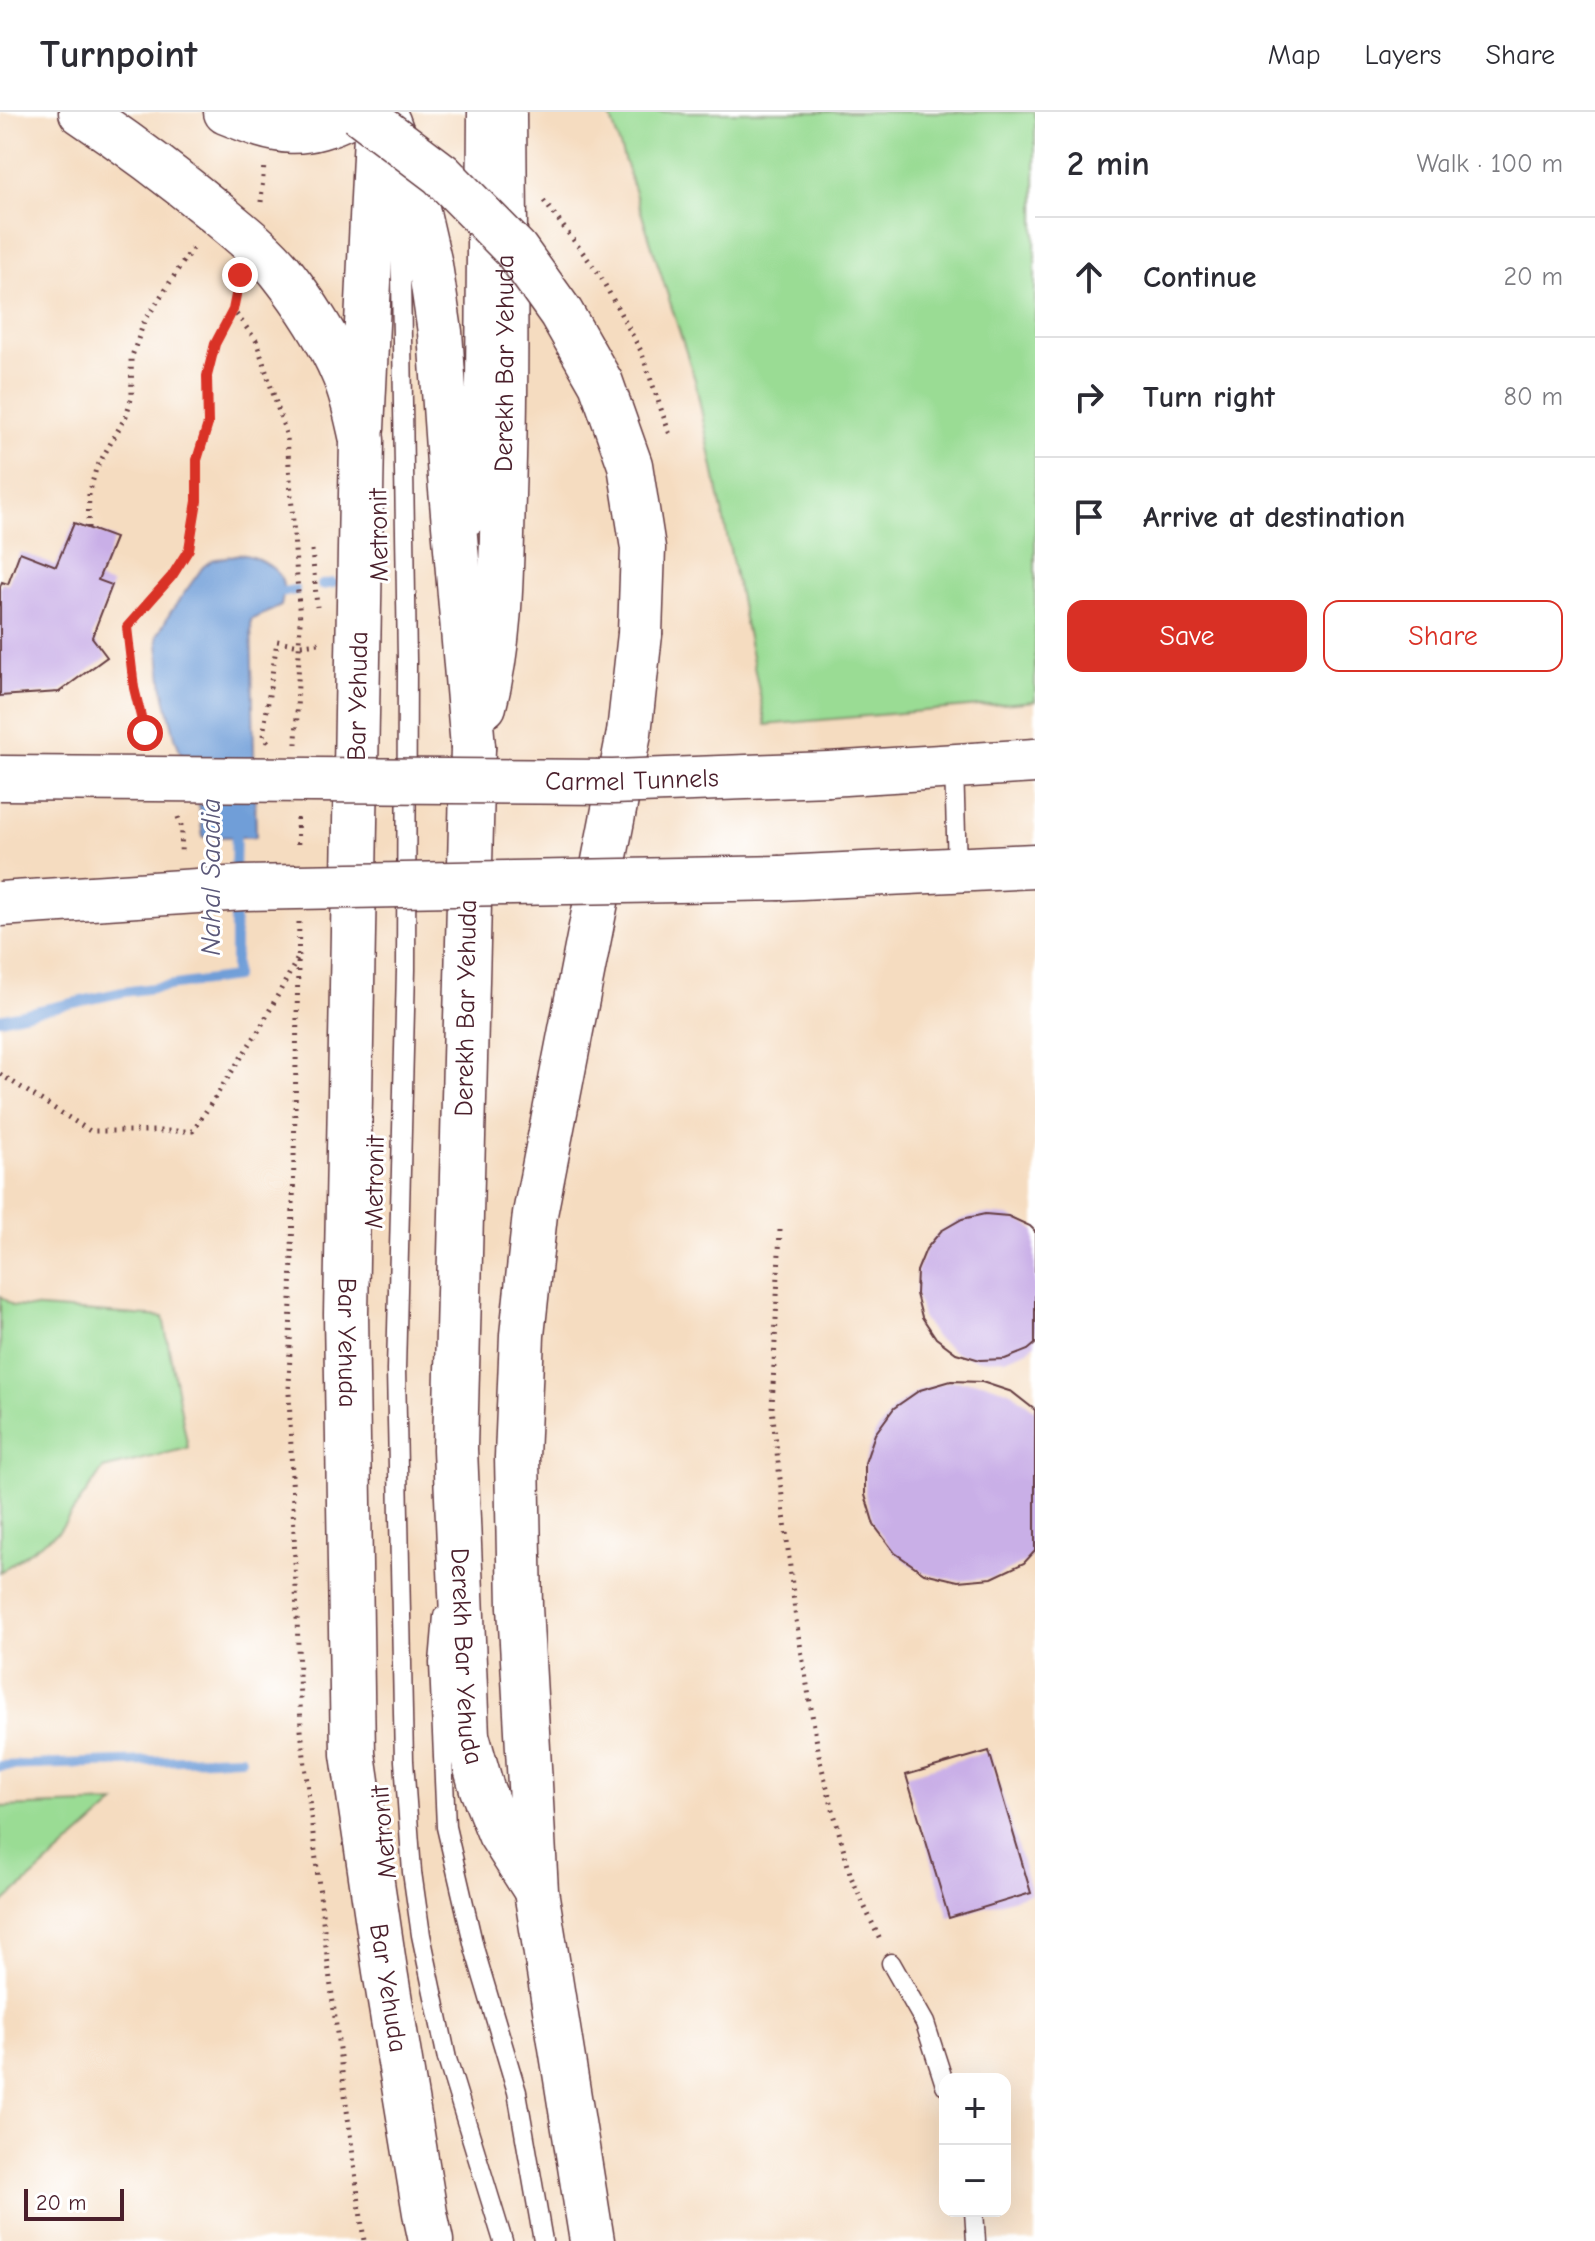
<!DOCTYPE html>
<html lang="en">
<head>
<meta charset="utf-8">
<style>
  body { margin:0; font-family:"Comic Neue",sans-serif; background:#f2f2f3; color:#2b2b33 }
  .controls { position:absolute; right:24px; bottom:24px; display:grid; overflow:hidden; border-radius:16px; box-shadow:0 8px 32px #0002 }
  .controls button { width:72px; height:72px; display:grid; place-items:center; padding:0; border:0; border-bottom:2px solid #e1e1e2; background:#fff; color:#2b2b33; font:40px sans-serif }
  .scale { position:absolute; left:24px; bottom:20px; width:100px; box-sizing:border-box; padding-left:8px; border:4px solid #4a1f2b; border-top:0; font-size:22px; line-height:28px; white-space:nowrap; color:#4a1f2b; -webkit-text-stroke:6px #fff; paint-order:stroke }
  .stop { position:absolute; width:24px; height:24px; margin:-18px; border:6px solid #d93025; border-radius:50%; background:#fff }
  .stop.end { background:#d93025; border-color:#fff; box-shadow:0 2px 8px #0008 }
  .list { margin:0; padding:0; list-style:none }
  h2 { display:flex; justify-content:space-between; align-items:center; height:104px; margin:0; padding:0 32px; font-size:34px }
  h2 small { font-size:26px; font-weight:400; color:#7c7c81 }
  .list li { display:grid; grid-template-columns:52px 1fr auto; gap:24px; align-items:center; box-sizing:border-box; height:120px; padding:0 32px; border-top:2px solid #e1e1e2 }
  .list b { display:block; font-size:30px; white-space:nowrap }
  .list em { font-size:26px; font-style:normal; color:#7c7c81 }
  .actions { display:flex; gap:16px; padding:24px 32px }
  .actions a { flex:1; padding:18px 0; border:2px solid #d93025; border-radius:16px; text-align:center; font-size:28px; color:#d93025 }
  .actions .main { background:#d93025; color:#fff }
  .icon { flex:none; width:44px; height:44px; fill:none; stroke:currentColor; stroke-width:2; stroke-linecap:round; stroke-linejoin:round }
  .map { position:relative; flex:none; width:1035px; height:2129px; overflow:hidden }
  header { display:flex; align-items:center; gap:48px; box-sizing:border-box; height:112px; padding:0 40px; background:#fff; border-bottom:2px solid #e1e1e2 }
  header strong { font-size:38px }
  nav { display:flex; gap:44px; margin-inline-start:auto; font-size:28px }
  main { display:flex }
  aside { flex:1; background:#fff }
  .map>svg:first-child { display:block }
  .green { fill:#9adc94; stroke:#727e60; stroke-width:2 }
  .water { fill:#6f9ed8; stroke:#5c5e82; stroke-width:2 }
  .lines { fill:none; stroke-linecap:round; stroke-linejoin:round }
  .stream { stroke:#6f9ed8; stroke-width:10 }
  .building { fill:#c9afe7 }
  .service-casing { stroke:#643b41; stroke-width:21 }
  .primary-casing { stroke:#643b41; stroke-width:47 }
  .trunk-casing { stroke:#643b41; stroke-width:47 }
  .path { stroke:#643b41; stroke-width:5; stroke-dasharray:2 6; stroke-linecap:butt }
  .service { stroke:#fff; stroke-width:18 }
  .primary { stroke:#fff; stroke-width:44 }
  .trunk { stroke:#fff; stroke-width:44 }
  .trunk-bridge-casing { stroke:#643b41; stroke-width:47; stroke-linecap:butt }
  .trunk-bridge { stroke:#fff; stroke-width:44 }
  .route { stroke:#d93025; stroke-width:10 }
  .labels { text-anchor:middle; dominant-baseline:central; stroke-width:6; stroke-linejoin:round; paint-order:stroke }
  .street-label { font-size:26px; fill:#4a1f2b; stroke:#fff }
  .water-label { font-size:28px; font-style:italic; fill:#5b5879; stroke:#fff }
</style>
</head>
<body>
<header>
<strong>Turnpoint</strong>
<nav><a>Map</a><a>Layers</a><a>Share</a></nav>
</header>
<main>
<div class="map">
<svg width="1035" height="2129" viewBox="0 0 1035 2129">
  <rect width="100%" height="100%" fill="#fff"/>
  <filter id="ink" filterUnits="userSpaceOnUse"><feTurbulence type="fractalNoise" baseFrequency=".0125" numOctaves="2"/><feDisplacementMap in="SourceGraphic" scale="16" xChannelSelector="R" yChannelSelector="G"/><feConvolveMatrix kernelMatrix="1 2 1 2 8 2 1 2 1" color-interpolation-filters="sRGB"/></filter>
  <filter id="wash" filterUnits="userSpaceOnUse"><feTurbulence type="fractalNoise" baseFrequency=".006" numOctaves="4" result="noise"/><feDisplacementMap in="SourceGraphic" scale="32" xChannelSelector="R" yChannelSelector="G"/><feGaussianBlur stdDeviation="1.8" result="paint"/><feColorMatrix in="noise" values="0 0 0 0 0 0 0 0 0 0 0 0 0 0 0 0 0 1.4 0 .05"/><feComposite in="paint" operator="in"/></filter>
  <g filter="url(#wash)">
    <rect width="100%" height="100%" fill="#f5dcc0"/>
    <path class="green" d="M609,0H1035V589L766,613L695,268Z
      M0,1184L13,1194L163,1205L188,1336L103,1357L59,1419L0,1460Z
      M116,1691L0,1794V1695Z"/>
    <path class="water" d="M240,442C254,444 274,453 281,466C285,475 283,485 281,494L251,508L256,725H203L198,690L175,625L163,577L157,524L170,501L203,455L212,448Z"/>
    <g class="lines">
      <path class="stream" d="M322,473L333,471
        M272,482L295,478
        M235,766L236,714
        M0,907L123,880L235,865V786
        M0,1654L241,1646"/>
    </g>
    <g id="blocks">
      <path class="building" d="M74,411L115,426L98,468L112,473L92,525L107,545L59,580L0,584V475L2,470L8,472L20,440L56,454Z
        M985,1102L1008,1104L1030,1114L1035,1119V1232L1028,1238L1005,1247L980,1248L956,1241L936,1226L922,1205L916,1182L917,1159L926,1137L941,1119L962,1107Z
        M951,1269L982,1270L1012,1280L1035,1298V1439L1024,1451L992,1466L958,1469L924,1461L895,1441L874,1413L865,1383V1351L875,1322L894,1296L920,1278Z
        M989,1639L1031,1781L949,1806L906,1663Z"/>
    </g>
  </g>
  <g filter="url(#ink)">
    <use href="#blocks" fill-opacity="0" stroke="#643b41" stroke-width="2"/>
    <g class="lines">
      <g class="service-casing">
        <path id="service" d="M400,99L407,549L406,858L396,1258L404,1649L412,1760L421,1823L447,1947L503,2129
          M474,412L477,0
          M954,654L957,757
          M443,1504L439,1551L446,1715L475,1839L517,1980L543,2129
          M891,1851L925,1911L945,1973
          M974,2099L976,2129"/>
      </g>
      <g class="primary-casing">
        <g id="primary">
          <path d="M388,10L413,79L430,153L440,220L450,366L473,635"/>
          <path d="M362,317L377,2"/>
          <path id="s1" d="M484,594C502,525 501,453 503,383C507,255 505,128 504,0"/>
        </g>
      </g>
      <g class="trunk-casing">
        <g id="trunk">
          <path id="s2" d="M81,0C129,32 174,66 218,102C239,120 263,138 281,160C304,189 330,229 344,263C353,284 357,306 362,328L346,1202L353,1642L385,1859L425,2101L431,2129"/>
          <path d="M226,0C281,22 300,28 356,0"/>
          <path id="s3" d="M473,635L455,1337L467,1624L482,1677L500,1722L535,1777"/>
          <path d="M829,662L1035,649"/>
          <path d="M780,766L1035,754"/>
          <path d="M592,2129L536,1779L520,1495L517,1345L522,1223L535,1102L629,621L640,522"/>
        </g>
      </g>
      <path class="path" d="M544,89L599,162L641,239L670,323
        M261,90L264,52
        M238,172L233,198L256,228L287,325L300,509L296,632
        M88,416L89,382L96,357L126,304L132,284L131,247L144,210L195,132
        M312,438L317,495
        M148,629L134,576L127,515L172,464L189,437L197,389V348L208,312L207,264L215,232L233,198
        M268,630L263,624L277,529L300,533L320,531V529
        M178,705L182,716L181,742
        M297,706L298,736
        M299,810L289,1280L301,1618L328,1852L364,2129
        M0,962L90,1019H193L259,918L300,842
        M780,1118L772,1296L796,1508L820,1649L851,1765L880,1828"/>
      <use href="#service" class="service"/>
      <use href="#primary" class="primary"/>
      <use href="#trunk" class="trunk"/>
      <g class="trunk-bridge-casing">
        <g id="trunk-bridge">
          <path d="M359,0L441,62L516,138L561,201L601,271L630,353L643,436L640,522"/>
          <path id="s4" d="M0,666L613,670L829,662"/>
          <path d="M0,792L243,776L780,766"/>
        </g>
      </g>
      <use href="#trunk-bridge" class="trunk-bridge"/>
    </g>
  </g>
  <g class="lines" filter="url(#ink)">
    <path class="route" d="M145,621L134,576L127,515L172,464L189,437L197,389V348L208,312L207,264L215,232L233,198L240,163"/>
  </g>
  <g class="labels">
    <g class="street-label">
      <text stroke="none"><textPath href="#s1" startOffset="344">Derekh Bar Yehuda</textPath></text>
      <text transform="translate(379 423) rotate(-91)">Metronit</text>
      <text transform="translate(358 584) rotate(-89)">Bar Yehuda</text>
      <text stroke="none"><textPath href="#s4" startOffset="632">Carmel Tunnels</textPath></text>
      <text transform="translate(466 896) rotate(-89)">Derekh Bar Yehuda</text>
      <text transform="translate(375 1070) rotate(-89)">Metronit</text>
      <text stroke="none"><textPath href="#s2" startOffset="1348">Bar Yehuda</textPath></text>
      <text stroke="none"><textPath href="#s3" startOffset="910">Derekh Bar Yehuda</textPath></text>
      <text transform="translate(384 1720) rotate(-95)">Metronit</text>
      <text stroke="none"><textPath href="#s2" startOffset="1996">Bar Yehuda</textPath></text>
    </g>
    <g class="water-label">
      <text transform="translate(211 765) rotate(-90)">Nahal Saadia</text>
    </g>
  </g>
</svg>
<div class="controls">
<button>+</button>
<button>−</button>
</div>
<div class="scale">20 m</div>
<div class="stop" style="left:145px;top:621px"></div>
<div class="stop end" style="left:240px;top:163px"></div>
</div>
<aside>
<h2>2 min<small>Walk · 100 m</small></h2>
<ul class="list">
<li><svg class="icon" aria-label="ahead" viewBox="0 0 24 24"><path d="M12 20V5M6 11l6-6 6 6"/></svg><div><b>Continue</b></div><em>20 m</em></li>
<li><svg class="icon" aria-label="right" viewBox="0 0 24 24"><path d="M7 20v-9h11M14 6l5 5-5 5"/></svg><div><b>Turn right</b></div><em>80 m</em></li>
<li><svg class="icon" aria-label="arrive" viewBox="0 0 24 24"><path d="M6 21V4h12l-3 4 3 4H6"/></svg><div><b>Arrive at destination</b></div></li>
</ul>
<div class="actions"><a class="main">Save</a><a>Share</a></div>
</aside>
</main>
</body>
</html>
